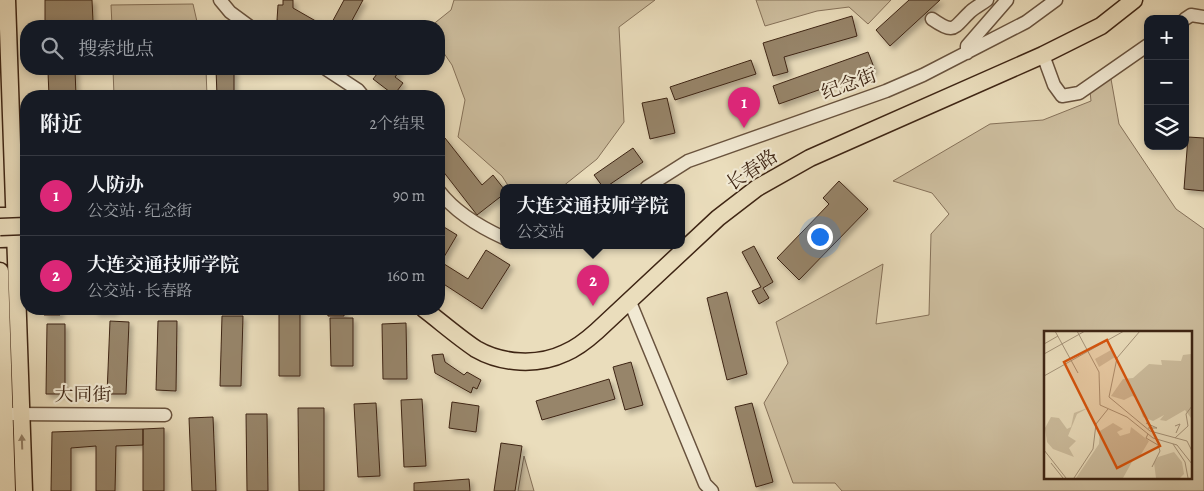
<!DOCTYPE html>
<html lang="zh">
<head>
<meta charset="utf-8">
<style>
  body { margin:0; font-family:Alegreya,"Noto Serif SC",serif; background:#20242c; color:#f1f3f6 }
  .controls { position:absolute; right:15px; top:15px; display:grid; overflow:hidden; border-radius:10px; box-shadow:0 2px 8px #0003 }
  .controls button { width:45px; height:45px; display:grid; place-items:center; padding:0; border:0; border-bottom:1px solid #363941; background:#171b24; color:#f1f3f6; font:25px sans-serif }
  .you { position:absolute; left:819px; top:236px; width:18px; height:18px; margin:-12px; border:4px solid #fff; border-radius:50%; background:#1a73e8; box-shadow:0 0 0 8px #1a73e833 }
  .badge { display:grid; place-items:center; width:32px; height:32px; border-radius:50%; background:#db2777; color:#fff; font-size:16px; font-weight:700 }
  .pin { position:absolute; translate:-50% -41px; filter:drop-shadow(0 1px 2px #0008) }
  .pin::after { content:''; position:absolute; top:26px; width:18px; height:15px; background:inherit; clip-path:polygon(0 0,100% 0,50% 100%) }
  .popup { position:absolute; left:500px; top:184px; width:185px; height:65px; box-sizing:border-box; display:grid; place-content:center; border-radius:10px; background:#171b24; filter:drop-shadow(0 1px 4px #0005); font-size:16px; white-space:nowrap; color:#9ea1a6 }
  .popup b { font-size:19px; color:#f1f3f6 }
  .popup::after { content:''; position:absolute; left:50%; top:100%; margin-left:-10px; border:10px solid transparent; border-top-color:#171b24 }
  .list { margin:0; padding:0; list-style:none }
  h2 { display:flex; justify-content:space-between; align-items:center; height:65px; margin:0; padding:0 20px; font-size:21px }
  h2 small { font-size:16px; font-weight:400; color:#9ea1a6 }
  .list li { display:grid; grid-template-columns:32px 1fr auto; gap:15px; align-items:center; box-sizing:border-box; height:80px; padding:0 20px; border-top:1px solid #363941 }
  .list b { display:block; font-size:19px; white-space:nowrap }
  .list p { margin:0; font-size:16px; white-space:nowrap; color:#9ea1a6 }
  .list em { font-size:16px; font-style:normal; color:#9ea1a6 }
  .icon { flex:none; width:28px; height:28px; fill:none; stroke:currentColor; stroke-width:2; stroke-linecap:round; stroke-linejoin:round }
  .map { position:relative; flex:none; width:1204px; height:491px; overflow:hidden }
  .search { position:absolute; background:#171b24; box-shadow:0 2px 8px #0003; left:20px; top:20px; width:425px; height:55px; display:flex; align-items:center; gap:12px; box-sizing:border-box; padding:0 18px; border-radius:20px; color:#9ea1a6; font-size:19px }
  .panel { position:absolute; background:#171b24; box-shadow:0 2px 8px #0003; left:20px; top:90px; width:425px; height:225px; border-radius:20px }
  .map>svg:first-child { display:block }
  .green { fill:#cdbe9f; stroke:#86725a; fill-rule:evenodd }
  .building { fill:#97856b; stroke:#3e2514; filter:url(#shadow) }
  .lines { fill:none; stroke-linecap:round; stroke-linejoin:round }
  .minor-casing { stroke:#69533e; stroke-width:15 }
  .major-casing { stroke:#3e2514; stroke-width:19 }
  .minor { stroke:#f1e9d3; stroke-width:12 }
  .major { stroke:#eaddbc; stroke-width:16 }
  .major-bridge-casing { stroke:#3e2514; stroke-width:19; stroke-linecap:butt }
  .major-bridge { stroke:#eaddbc; stroke-width:16 }
  .oneway { fill:#948168 }
  .labels { text-anchor:middle; dominant-baseline:central; stroke-width:4.5; stroke-linejoin:round; paint-order:stroke }
  .street-label { font-size:19px; fill:#3e2514; stroke:#f1e9d3 }
  .inset-road { fill:none; stroke:#a59379; stroke-width:1 }
  .view { fill:#d7540d; fill-opacity:0.15; stroke:#d7540d; stroke-width:2.5 }
  .inset-edge { fill:none; stroke:#3e2514; stroke-width:2.5 }
</style>
</head>
<body>
<div class="map">
<svg width="1204" height="491" viewBox="0 0 1204 491">
  <defs>
    <filter id="shadow"><feDropShadow dx="3.5" dy="3.5" stdDeviation="2.5" flood-color="#0004"/></filter>
  </defs>
  <rect width="100%" height="100%" fill="#eaddbc"/>
  <filter id="stains"><feTurbulence type="fractalNoise" baseFrequency=".004" numOctaves="4"/><feColorMatrix values="0 0 0 0 .2 0 0 0 0 .09 0 0 0 0 .02 0 0 0 .5 -.17"/></filter>
  <radialGradient id="worn" r=".72"><stop offset=".6" stop-color="#630" stop-opacity="0"/><stop offset="1" stop-color="#630" stop-opacity=".3"/></radialGradient>
  <path class="green" d="M454,0H655L619,27L624,122L597,159L562,187H509L502,176L458,137L465,100L452,65L439,46V26H431L451,10Z
    M756,0H891L868,24L849,7L817,11L765,26Z
    M193,4L198,26H112L111,5Z
    M113,69H206L207,96H114Z
    M1111,79L1119,124L1176,209L1204,229V491H842L835,483H793L764,403L788,363L776,322L883,264L876,324L929,315L931,234L949,214L932,193L893,181L990,124L1043,120L1091,101L1090,91ZM1045,332H1190V477H1045Z
    M524,456L534,491H518Z"/>
  <path class="building" d="M45,0H92L93,21H74V26H57V22L45,23Z
    M283,0H293V8L321,24L320,26H288L277,20L278,5H283Z
    M344,0H363L349,26H330Z
    M909,0H940L890,46L876,30Z
    M852,16L857,36L784,57L788,72L773,76L763,43Z
    M868,52L875,70L779,104L773,86Z
    M751,60L756,74L675,100L670,87Z
    M58,69H75L76,96H49L48,72L58,71Z
    M216,69H234V96H217Z
    M381,69H401L395,77L403,83L394,95L373,79Z
    M667,98L675,133L650,139L642,103Z
    M1188,137L1204,138V191L1184,189Z
    M445,138L482,185L493,175L504,189V194L477,215L439,166V143Z
    M633,148L643,162L606,187H603L594,175Z
    M839,181L868,209L799,280L777,258L829,204L823,198Z
    M439,224L457,235L441,262L468,279L486,250L510,265L482,309L439,281Z
    M754,246L773,282L763,288L769,298L759,304L752,291L761,287L742,252Z
    M727,292L747,374L727,380L707,298Z
    M44,309H60V315H44Z
    M95,309H114V312H95Z
    M279,309H300V376H279Z
    M327,309H344V316H328Z
    M222,316H243L241,386H220Z
    M330,318H353V366H331Z
    M110,321L129,322L126,394H107Z
    M158,321H177L176,391L156,390Z
    M406,323L407,379H383L382,324Z
    M47,324H65V394H46Z
    M443,354L445,362L464,375L467,372L481,380L477,389L473,387L471,393L435,373L432,355Z
    M631,362L643,405L625,410L613,367Z
    M609,379L615,399L542,420L536,401Z
    M422,399L426,466L404,467L401,400Z
    M452,402L479,406L476,432L449,428Z
    M376,403L380,476L358,477L354,404Z
    M752,403L773,482L756,487L735,407Z
    M298,408H324V491H299Z
    M246,414H267L268,491H247Z
    M213,417L216,491H192L189,418Z
    M164,428V491H143V429Z
    M143,429V445L116,446L115,491H96V446L71,448V491H51L52,432Z
    M501,443L522,446L515,491H494Z
    M469,479L470,491H414V483Z"/>
  <g class="lines">
    <g class="minor-casing">
      <path id="minor" d="M220,0L230,12L249,26
        M932,19C955,35 953,28 970,12C975,7 982,4 987,0
        M1185,19L1191,15L1204,17
        M967,53V46L1007,0
        M1043,55L1054,85L1062,96L1079,93L1148,45
        M326,69L358,90L363,96
        M647,187L688,161L886,91L923,75L1026,22L1056,0
        M439,191C455,212 480,227 504,238
        M630,302L705,484L712,491
        M12,414L165,415"/>
    </g>
    <g class="major-casing">
      <path id="major" d="M7,0L24,491
        M0,216L26,215
        M0,239L26,238
        M0,271L7,491
        M424,309C441,322 458,337 476,349C502,364 538,366 565,353C577,348 587,340 597,331L718,218L757,188L810,158L1043,55L1101,26L1134,0"/>
    </g>
    <use href="#minor" class="minor"/>
    <use href="#major" class="major"/>
    <g class="major-bridge-casing">
      <path id="major-bridge" d="M0,227L26,226"/>
    </g>
    <use href="#major-bridge" class="major-bridge"/>
  </g>
  <defs><path id="oneway-solid" d="M-6-.8H1V-3.2L6.5 0L1 3.2V.8H-6Z" transform="scale(1.25)"/></defs>
  <use class="oneway" href="#oneway-solid" transform="translate(22 442) rotate(-92)"/>
  <g class="labels">
    <g class="street-label">
      <text transform="translate(849 84) rotate(-20)">纪念街</text>
      <text transform="translate(752 170) rotate(-34)">长春路</text>
      <text x="83" y="395">大同街</text>
    </g>
  </g>
  <g transform="translate(1044 331)">
    <rect width="148" height="148" fill="#eaddbc"/>
    <path d="M67,19L71,26L55,36L51,28ZM147,23V87L141,79L122,90L116,89L120,84L109,90L99,86L93,67L88,65L80,69L67,65L79,48L89,47L105,33L118,34L117,29L137,30L139,24ZM46,76L33,83L24,105L32,110L25,117L30,126L9,118L3,111L1,97L7,86L15,87L23,98L27,96L30,82ZM69,92L79,98L73,101L76,105L86,102L87,96L105,110L96,125L89,129L79,147H32L55,113L56,100ZM130,121L138,131L140,143L136,147H112L110,132L114,126Z" fill="#cdbe9f"/>
    <path class="inset-road" d="M11,0L34,42M33,0L55,41L56,74L83,86L109,107L133,114L148,133M96,0L73,27L65,66L106,100L143,110L148,120M0,13L14,5M0,23L41,0M0,45L80,0M102,92L113,97H104M131,95L136,93L132,102M104,103L102,107L114,114L116,120L108,136M131,107L144,95L142,83L148,75M129,113L141,131L144,147M0,119L22,147M7,132L19,147M30,147L49,118L52,93L64,78"/>
    <path class="view" d="M63,9L116,115L73,137L20,31Z"/>
    <rect width="148" height="148" class="inset-edge"/>
  </g>
  <rect width="100%" height="100%" filter="url(#stains)"/>
  <rect width="100%" height="100%" fill="url(#worn)"/>
</svg>
<div class="controls">
<button>+</button>
<button>−</button>
<button><svg class="icon" aria-label="layers" viewBox="0 0 24 24"><path d="M12 4l9 5-9 5-9-5zM3 14l9 5 9-5"/></svg></button>
</div>
<div class="you"></div>
<div class="pin badge" style="left:744px;top:128px">1</div>
<div class="pin badge" style="left:593px;top:306px">2</div>
<div class="popup"><b>大连交通技师学院</b>公交站</div>
<div class="search"><svg class="icon" aria-label="search" viewBox="0 0 24 24"><circle cx="10" cy="10" r="6"/><path d="M15 15l6 6"/></svg>搜索地点</div>
<section class="panel">
<h2>附近<small>2个结果</small></h2>
<ul class="list">
<li><span class="badge">1</span><div><b>人防办</b><p>公交站 · 纪念街</p></div><em>90 m</em></li>
<li><span class="badge">2</span><div><b>大连交通技师学院</b><p>公交站 · 长春路</p></div><em>160 m</em></li>
</ul>
</section>
</div>
</body>
</html>
